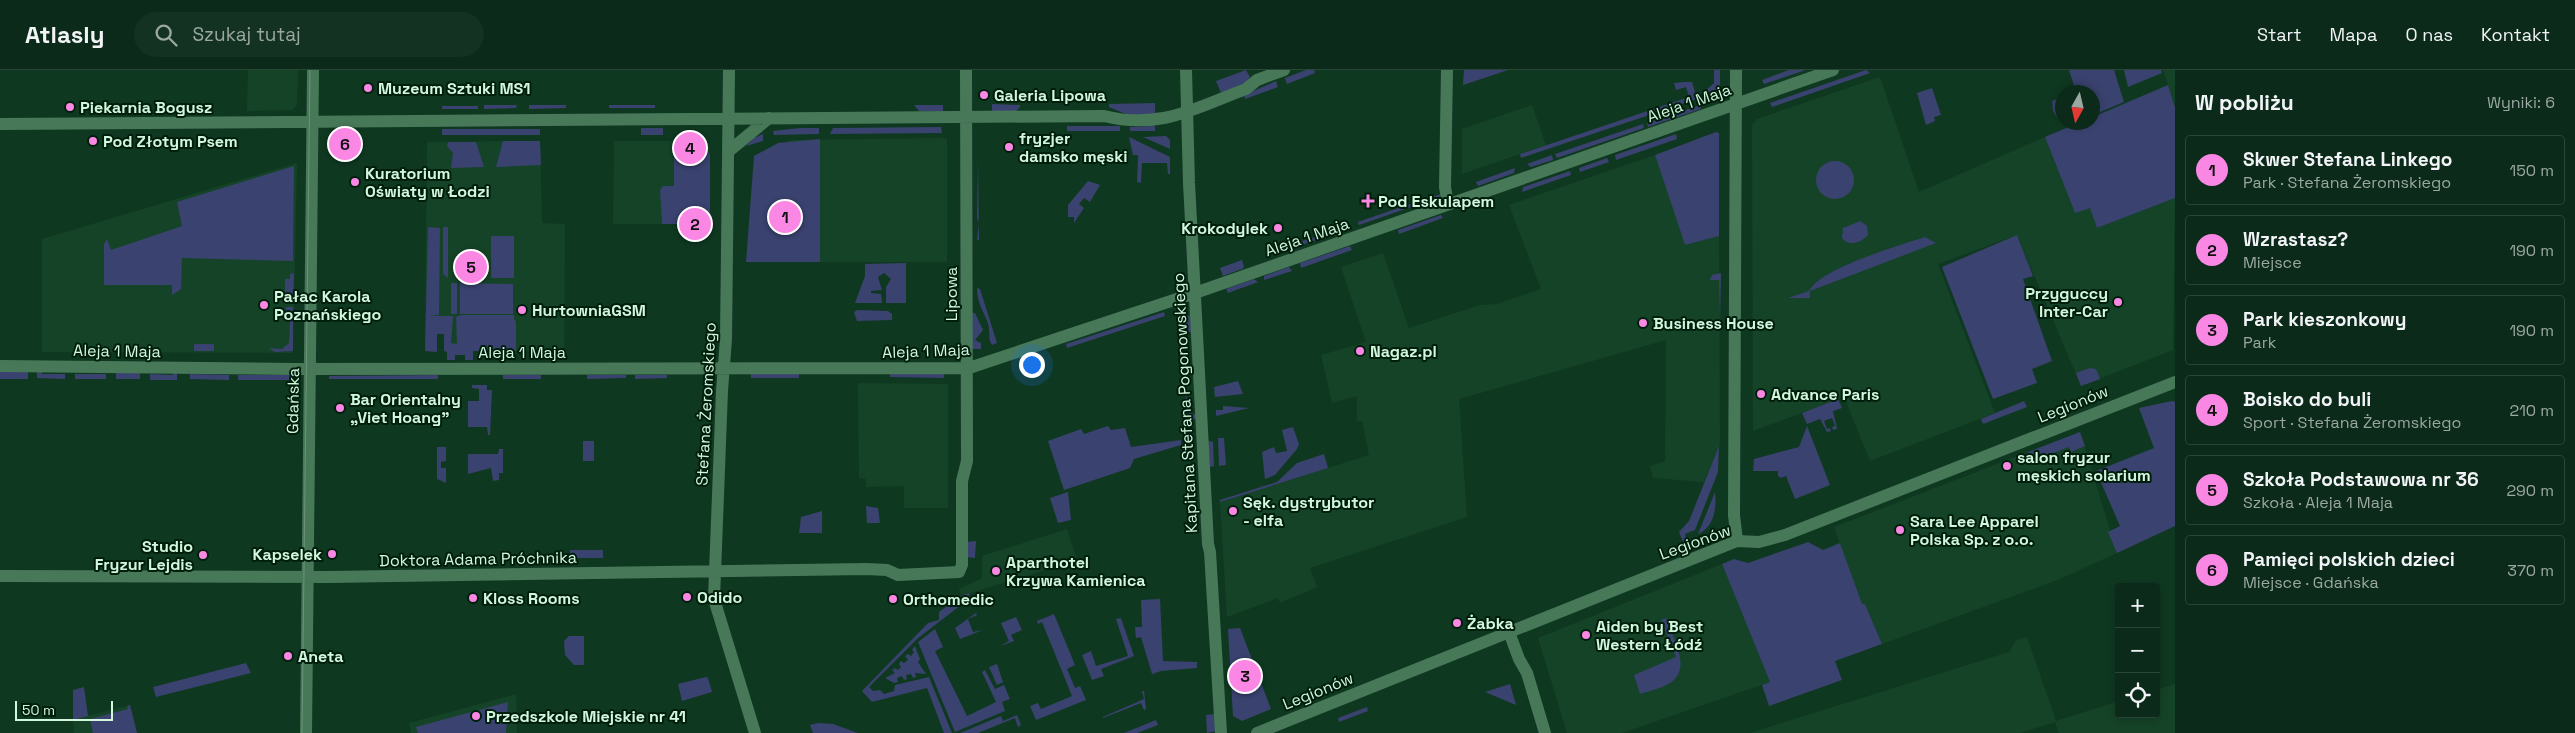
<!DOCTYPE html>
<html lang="pl">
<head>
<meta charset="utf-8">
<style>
  body { margin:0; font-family:"Space Grotesk",sans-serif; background:#143222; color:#f1f3f6 }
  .controls { position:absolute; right:15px; bottom:15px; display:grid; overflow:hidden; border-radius:5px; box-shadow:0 2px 8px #0003 }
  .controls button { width:45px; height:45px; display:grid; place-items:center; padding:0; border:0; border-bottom:1px solid #2b4638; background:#0b2a19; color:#f1f3f6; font:25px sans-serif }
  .compass { position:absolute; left:2055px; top:15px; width:45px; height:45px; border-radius:50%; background:#0b2a19; box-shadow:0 2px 8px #0003; rotate:188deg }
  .scale { position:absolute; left:15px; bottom:12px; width:98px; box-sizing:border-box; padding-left:5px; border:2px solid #d2f7dd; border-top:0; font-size:14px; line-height:18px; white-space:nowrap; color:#d2f7dd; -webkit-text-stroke:4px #001e0c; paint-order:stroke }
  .you { position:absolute; left:1031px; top:294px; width:18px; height:18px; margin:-12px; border:4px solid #fff; border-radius:50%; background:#1a73e8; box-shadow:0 0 0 8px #1a73e833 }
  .badge { display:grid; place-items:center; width:32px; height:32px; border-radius:50%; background:#fb87e5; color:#111; font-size:16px; font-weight:700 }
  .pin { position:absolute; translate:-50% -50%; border:2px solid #fff; box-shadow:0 1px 5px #0006 }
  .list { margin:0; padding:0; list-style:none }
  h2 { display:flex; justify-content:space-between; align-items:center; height:65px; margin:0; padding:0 20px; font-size:21px }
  h2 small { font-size:16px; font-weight:400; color:#9aa7a2 }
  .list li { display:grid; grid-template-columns:32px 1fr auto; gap:15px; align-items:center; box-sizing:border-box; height:70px; margin:0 10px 10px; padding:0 10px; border:1px solid #2b4638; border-radius:5px }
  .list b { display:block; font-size:19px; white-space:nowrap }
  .list p { margin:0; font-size:16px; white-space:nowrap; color:#9aa7a2 }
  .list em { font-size:16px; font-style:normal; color:#9aa7a2 }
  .icon { flex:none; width:28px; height:28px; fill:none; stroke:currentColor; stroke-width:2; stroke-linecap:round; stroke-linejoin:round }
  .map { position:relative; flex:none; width:2175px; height:663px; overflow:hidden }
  header { display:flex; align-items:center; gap:30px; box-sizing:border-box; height:70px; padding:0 25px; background:#0b2a19; border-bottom:1px solid #2b4638 }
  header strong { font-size:24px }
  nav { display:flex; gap:28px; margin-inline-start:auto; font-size:18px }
  .search { width:350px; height:45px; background:#143222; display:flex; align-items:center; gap:12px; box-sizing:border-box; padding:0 18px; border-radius:28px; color:#9aa7a2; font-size:19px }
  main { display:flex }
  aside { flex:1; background:#0b2a19 }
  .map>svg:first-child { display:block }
  .built { fill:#154328 }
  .green { fill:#3a426f }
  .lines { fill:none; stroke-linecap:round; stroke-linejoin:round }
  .minor { stroke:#477959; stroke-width:12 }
  .tram { stroke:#6c937a; stroke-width:1 }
  .poi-dot { fill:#fb87e5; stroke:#001e0c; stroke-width:2 }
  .labels { text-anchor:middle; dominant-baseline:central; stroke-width:4; stroke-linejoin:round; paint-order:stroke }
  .poi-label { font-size:16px; font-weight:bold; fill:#d2f7dd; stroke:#001e0c; text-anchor:start }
  .street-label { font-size:16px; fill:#d2f7dd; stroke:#001e0c }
</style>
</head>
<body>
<header>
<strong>Atlasly</strong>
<div class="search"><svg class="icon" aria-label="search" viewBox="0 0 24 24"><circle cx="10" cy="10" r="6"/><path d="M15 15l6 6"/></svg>Szukaj tutaj</div>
<nav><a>Start</a><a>Mapa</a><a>O nas</a><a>Kontakt</a></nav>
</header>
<main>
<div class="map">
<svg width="2175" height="663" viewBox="0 0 2175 663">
  <rect width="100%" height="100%" fill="#0f3821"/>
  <path class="built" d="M248,0H298L297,35L292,40L247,41Z
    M2163,0H2175V35Z
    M1880,7L1919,122L2045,67L2075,143L2090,137L2097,158L2175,128L2173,280L2081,316L2017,165L1938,194L1995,343L1870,391L1844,327L1753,361L1752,55L1757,49Z
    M1532,35L1546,75L1462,104V59Z
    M947,68V192H820L766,84L790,70Z
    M540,71L542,153L565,154L564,281H444V264H437V282L425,281L427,72Z
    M614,71H704L710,75V154H613Z
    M1655,85L1685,175L1719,166L1720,374L1704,412L1653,408L1650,396L1665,391L1666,270L1459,329L1467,447L1310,498L1317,517L1280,533L1278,528L1227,547L1220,432L1369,385L1362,351H1357V326L1332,333L1321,285L1366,272L1341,197L1383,183L1409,258L1480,235L1497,234L1541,219L1509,135Z
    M297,93L293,283L42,282V169Z
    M858,313L948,314V438H904V416L866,417V409L859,408Z
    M2080,362L2117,483L2060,509L1882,574L1865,534L1862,535L1834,457Z
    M1067,459L1077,490L961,526L959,519L982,508V486Z
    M1722,494L1770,612L1622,663H1567L1538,568Z
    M2027,567L2056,651L2119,631V644H2156V620L2175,614V663H2059L2055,652L2020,663H1750L2009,582L2016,570Z
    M516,624L517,663H411L409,653Z
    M130,635L137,663H74L73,650Z"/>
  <path class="green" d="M1246,0L1250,7L1243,15L1221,23L1216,11Z
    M1306,0H1314L1315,3L1287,14L1285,8Z
    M1464,0H1508L1463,15Z
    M1714,0H1720V18L1706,26L1705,21L1714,13Z
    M1789,0H1806L1764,14L1762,10Z
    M1866,0L1870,3L1772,37L1770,33Z
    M2069,0H2114L2124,32L2093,45L2092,22H2076Z
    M2124,0H2161L2162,3L2128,17Z
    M1276,11L1278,17L1245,29L1244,25Z
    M1684,12H1692L1697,29L1521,88L1520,84L1689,27L1686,17L1676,20L1674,13Z
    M2168,15L2175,37V128L2097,158L2090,138L2075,143L2045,67L2078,53L2092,52L2093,47Z
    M1932,18L1941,45L1934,47L1935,51L1926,55L1917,23Z
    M2062,27V47L2058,49L2053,41L2052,31Z
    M1155,33V45H1128L1109,37V34Z
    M992,34L1020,35V37L1016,41H992Z
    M484,35H517L516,38L484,39Z
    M529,35H566V38L529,39Z
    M609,35H655V38H609Z
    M914,35H943V41H919Z
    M1700,35L1701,39L1648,57L1647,53Z
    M442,36H478V39H442Z
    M1643,54L1644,58L1557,88L1555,84Z
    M1067,56H1120V61H1067Z
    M1155,56V61H1130V57Z
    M941,57L942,63L830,64L833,58Z
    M641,58H663V65H641Z
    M800,58H819V64L774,65L773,61Z
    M442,59H540V65H442Z
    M1716,62L1719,63V166L1685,175L1655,85Z
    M763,64V71L746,76L754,68Z
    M1676,64L1677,69L1616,90L1615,85Z
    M1166,66L1170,70V79L1143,67Z
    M1129,67L1170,87V104H1168L1167,93H1142L1141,113L1137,112L1138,85H1133Z
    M820,69V192H746L754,86L778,73Z
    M503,71H540L541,95L496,97Z
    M448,72H476L484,97L451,98L453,83L447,76Z
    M675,75H706V82L710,83V154H662L660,120L663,116H674V83L680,82H675Z
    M1552,85L1553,90L1531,97L1527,94Z
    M978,86L979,170H977L979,152L977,148Z
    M1607,88L1609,92L1580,102L1579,98Z
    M1816 110a19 19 0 1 1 38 0a19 19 0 1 1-38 0Z
    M294,96L293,191L182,188L181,219L172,225V215H104V174L107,169L111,180L182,156L177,132Z
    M1515,98L1514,103L1478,116L1476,112Z
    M1570,101L1571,105L1522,122L1523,117Z
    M1088,111L1100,115L1090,132L1084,128L1079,134L1084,138L1074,153V147H1068V135Z
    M1441,124L1438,132L1431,136L1425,132L1418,134L1417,132Z
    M1413,133L1414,136L1359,155L1358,152Z
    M1441,145L1443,148L1399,164L1398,160Z
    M1860,151L1867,156L1868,165C1861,173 1849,177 1842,168L1843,158Z
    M428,157L440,158L439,245L428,246H453L451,273L457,274L456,247L461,245H514V250L516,251V281H473V290H465V285H455V290H447V282L444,281V264H437V282L425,281Z
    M443,157H448V208L443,204Z
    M1327,163L1329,166L1301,175L1297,180L1296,173Z
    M2017,165L2033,206L2023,209L2052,291L2032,299L2037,313L1993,329L1942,197Z
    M491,166H514V208H491Z
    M1925,167L1936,173L1810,221V228H1788L1809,221C1821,198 1898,176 1925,167Z
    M1350,176L1352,180L1301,198L1300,193Z
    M1242,190L1244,197L1242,199L1223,206L1220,198Z
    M906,193V233H886V217L891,209L884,203L878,207L882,220L871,221V223L881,224L882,233H855L865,206V194Z
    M1289,197L1292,201L1264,210V206Z
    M294,203L293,230H285V209H290V204Z
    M1721,203L1720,254V255L1719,210H1710L1712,205Z
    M1254,209L1258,212L1228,223L1226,219Z
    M451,213H457V244H451Z
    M460,213L513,214V244H460Z
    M977,218L980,219L997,273L992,275C988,268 990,267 989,260C989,247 977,238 977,218Z
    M286,237H293V281L275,282L269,278L282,279L289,273L290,253L287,251Z
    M857,240L888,241L892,244V250L857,251L854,242Z
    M1164,242L1165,246L1067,278L1066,274Z
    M972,243H975L983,260L975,270L981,273V279H972Z
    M1190,245L1192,262H1182V248Z
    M194,274H214V281H194Z
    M2090,298L2096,299L2100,309L2081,316L2076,303Z
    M0,299H28V309H0Z
    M37,299H42V304H65V309L37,308Z
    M116,300H140V309H116Z
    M173,300H177V310H150V304L173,305Z
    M75,304H106V309H75Z
    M190,304L229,305V310L190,309Z
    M751,304H799V308H751Z
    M890,304H944V308L890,307Z
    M238,305H290V310H238Z
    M438,305V309H329V306Z
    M503,305H541V309H503Z
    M587,305H626V308L587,309Z
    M635,305H667V308L635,309Z
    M1238,311L1243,324L1215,327L1214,317Z
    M472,315H487V320H492L490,365H488L487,357H468V331H479V319L472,318Z
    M1186,325L1192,344H1197V349L1187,350Z
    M1838,329L1842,338L1833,341L1837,359L1833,360L1832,357L1835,356L1832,348L1824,351L1827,359L1830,358L1831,361L1827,362L1820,349L1807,354L1802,343Z
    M2024,331L2027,337L1983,354L1981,349Z
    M2172,331L2175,332V456L2117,483L2108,462L2120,456L2096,401L2154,378L2139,338Z
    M1223,336L1249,338L1216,346V340H1223Z
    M1108,356L1111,360L1125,358L1131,377L1181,370V375L1134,389L1130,398L1064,420L1048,371L1081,359L1084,364Z
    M1807,356L1830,415L1795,429L1786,406L1781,408L1778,406V401H1753L1754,389L1799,377Z
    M1293,357L1299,374L1297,379L1275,405L1265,409L1262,382L1274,377L1276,383L1287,381L1282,360Z
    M2080,362L2085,376L2071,382L2069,377L2030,392L2028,382Z
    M1218,368H1224L1226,395L1219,396Z
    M583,371H594V391H583Z
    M1208,371L1213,372L1214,396L1210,397Z
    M1719,376L1718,402L1695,460L1685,464L1686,471L1683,472L1679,462L1689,451Z
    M437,377H446V391L441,392V398H446V413L437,409Z
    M499,379H503V403H499V410L493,411L491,398L468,404V384H498Z
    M1324,384L1328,398L1220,432V430L1277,412L1297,393Z
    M1068,422L1071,450L1058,453L1050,428Z
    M1715,422C1717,437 1714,458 1698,464Z
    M866,436L878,438L880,453H867Z
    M822,441V463H799L801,447Z
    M976,471L975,488L966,487L967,472Z
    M1808,472L1823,480L1840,473L1862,534H1865L1882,574L1835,591L1842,610L1769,636L1762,615L1770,612L1722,494L1734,489L1748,493Z
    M570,480H603V488H570Z
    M969,523L970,528L917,569L869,617L873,621L880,620L884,624L894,621L895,615L929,607L952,663H944L927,618L872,632L862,621L928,553L939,550V542L961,526Z
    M1160,529L1163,591L1197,592V598L1161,601L1152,604L1141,567L1136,568L1135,557H1142L1141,530Z
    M976,543L977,545L968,549L973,562L983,560L960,569L955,558Z
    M1054,544L1075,595L1067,599L1075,618L1080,616L1086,630L1036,650L1030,636L1038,633L1041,639L1072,626L1042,552L1038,554L1037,551Z
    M1016,547L1022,560L1011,565L1014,571L1000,576L1009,571L1001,553Z
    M1121,548L1134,586L1101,599L1104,606L1092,610L1082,585L1091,581L1096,596L1128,586L1116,549Z
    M1666,548C1672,566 1693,599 1670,613C1662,618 1650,621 1640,624L1634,605L1676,587L1661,550Z
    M1240,558L1271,639L1242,651L1233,646L1228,559Z
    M935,559L943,577L935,581L967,646L996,632L982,602L985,600L995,619L1004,615L1010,629L1002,632L1005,641L955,662L918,572Z
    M569,566H584V595H574L565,585L564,571Z
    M915,576L920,589L918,592L926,604L915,603L916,607L913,608L911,604L906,605L907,609L904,610L902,606L897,608L898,612L894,613L885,608L895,603L892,600L895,598L898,600L901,597L899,594L901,591L904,593L908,590L905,586L908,584L911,586L914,582L912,580Z
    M246,593L251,603L156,627L153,617Z
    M997,594L1003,612L997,615L989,597Z
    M706,607L708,608L712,622L682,631L678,614Z
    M1510,614L1516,635L1485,622Z
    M84,617L88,646L73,650V620Z
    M1142,621H1144L1146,639L1144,640L1141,633L1103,648V647L1144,629Z
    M508,632L506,663H418L416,657Z
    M130,635L137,663H93L90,649L128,639L127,636Z
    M1367,637L1368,641L1339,652L1338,648Z
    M1215,644L1216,661L1207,663L1206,645Z
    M1017,645L1021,655L1018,657L1015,648L978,663H960L1001,646L1003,651Z
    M1156,650L1158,655L1137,663H1124Z
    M818,653L833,654L858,663H813L810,655Z"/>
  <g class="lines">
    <path class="minor" d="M729,0L726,269L722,321L714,529L755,663
      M1186,0L1189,113L1208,474L1210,482L1221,663
      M1447,0L1445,117L1448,134
      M1736,0L1734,445L1737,471
      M0,54L1104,46C1161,60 1195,38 1246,19L1257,10L1284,0
      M729,81L769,48
      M0,296L294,299L969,298L1195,223L1833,0
      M0,506L328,507L866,499L887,500L898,505L959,502L962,495V411L967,391L966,0
      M1509,562L1519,589L1527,603L1545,663
      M306,663L313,0
      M1257,663L1737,471L1759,472L1785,465L2175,312"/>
    <path class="tram" d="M302,663L310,0"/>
  </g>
  <g class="poi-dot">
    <circle cx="368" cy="18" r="5"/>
    <circle cx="984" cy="25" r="5"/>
    <circle cx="70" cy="37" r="5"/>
    <circle cx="93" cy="71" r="5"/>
    <circle cx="1009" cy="77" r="5"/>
    <circle cx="355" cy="112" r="5"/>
    <path d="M1365.5 123.5h5v5h5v5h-5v5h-5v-5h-5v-5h5z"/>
    <circle cx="1278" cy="158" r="5"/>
    <circle cx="2118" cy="232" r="5"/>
    <circle cx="264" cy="235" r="5"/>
    <circle cx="522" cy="240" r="5"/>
    <circle cx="1643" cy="253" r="5"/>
    <circle cx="1360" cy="281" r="5"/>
    <circle cx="1761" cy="324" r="5"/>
    <circle cx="340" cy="338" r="5"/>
    <circle cx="2007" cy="396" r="5"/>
    <circle cx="1233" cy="441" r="5"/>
    <circle cx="1900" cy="460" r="5"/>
    <circle cx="332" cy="484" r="5"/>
    <circle cx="203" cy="485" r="5"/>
    <circle cx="996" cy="501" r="5"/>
    <circle cx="687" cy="527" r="5"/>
    <circle cx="473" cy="528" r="5"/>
    <circle cx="893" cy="529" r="5"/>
    <circle cx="1457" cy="553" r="5"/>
    <circle cx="1586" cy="565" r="5"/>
    <circle cx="288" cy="586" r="5"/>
    <circle cx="476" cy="646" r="5"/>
  </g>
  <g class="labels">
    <g class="poi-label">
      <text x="378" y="18">Muzeum Sztuki MS1</text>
      <text x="994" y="25">Galeria Lipowa</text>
      <text x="80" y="37">Piekarnia Bogusz</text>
      <text x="1019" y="68">fryzjer<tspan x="1019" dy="18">damsko męski</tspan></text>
      <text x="103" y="71">Pod Złotym Psem</text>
      <text x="365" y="103">Kuratorium<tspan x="365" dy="18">Oświaty w Łodzi</tspan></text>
      <text x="1378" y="131">Pod Eskulapem</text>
      <text x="1268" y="158" text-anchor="end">Krokodylek</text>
      <text x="2108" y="223" text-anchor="end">Przyguccy<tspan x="2108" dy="18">Inter-Car</tspan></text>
      <text x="274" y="226">Pałac Karola<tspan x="274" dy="18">Poznańskiego</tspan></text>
      <text x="532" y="240">HurtowniaGSM</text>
      <text x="1653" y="253">Business House</text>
      <text x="1370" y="281">Nagaz.pl</text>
      <text x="1771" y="324">Advance Paris</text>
      <text x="350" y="329">Bar Orientalny<tspan x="350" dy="18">„Viet Hoang”</tspan></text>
      <text x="2017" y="387">salon fryzur<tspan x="2017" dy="18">męskich solarium</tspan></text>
      <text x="1243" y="432">Sęk. dystrybutor<tspan x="1243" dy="18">- elfa</tspan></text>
      <text x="1910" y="451">Sara Lee Apparel<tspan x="1910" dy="18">Polska Sp. z o.o.</tspan></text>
      <text x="193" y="476" text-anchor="end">Studio<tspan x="193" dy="18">Fryzur Lejdis</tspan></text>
      <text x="322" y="484" text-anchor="end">Kapselek</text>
      <text x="1006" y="492">Aparthotel<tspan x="1006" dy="18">Krzywa Kamienica</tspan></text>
      <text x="697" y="527">Odido</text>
      <text x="483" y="528">Kloss Rooms</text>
      <text x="903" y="529">Orthomedic</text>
      <text x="1467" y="553">Żabka</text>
      <text x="1596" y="556">Aiden by Best<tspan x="1596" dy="18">Western Łódź</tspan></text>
      <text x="298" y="586">Aneta</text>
      <text x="486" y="646">Przedszkole Miejskie nr 41</text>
    </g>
    <g class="street-label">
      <text transform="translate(1689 33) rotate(-19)">Aleja 1 Maja</text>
      <text transform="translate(1307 167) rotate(-19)">Aleja 1 Maja</text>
      <text transform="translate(951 224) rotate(-90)">Lipowa</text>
      <text transform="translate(117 281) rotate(1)">Aleja 1 Maja</text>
      <text transform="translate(926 281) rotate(-2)">Aleja 1 Maja</text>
      <text x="522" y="282">Aleja 1 Maja</text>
      <text transform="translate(293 331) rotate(-89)">Gdańska</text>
      <text transform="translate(1185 333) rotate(-93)">Kapitana Stefana Pogonowskiego</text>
      <text transform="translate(706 334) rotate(-87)">Stefana Żeromskiego</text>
      <text transform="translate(2073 334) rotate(-22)">Legionów</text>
      <text transform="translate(1695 472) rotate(-20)">Legionów</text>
      <text transform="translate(478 489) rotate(-1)">Doktora Adama Próchnika</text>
      <text transform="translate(1318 621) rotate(-22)">Legionów</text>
    </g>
  </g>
</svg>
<div class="controls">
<button>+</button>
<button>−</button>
<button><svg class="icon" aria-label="locate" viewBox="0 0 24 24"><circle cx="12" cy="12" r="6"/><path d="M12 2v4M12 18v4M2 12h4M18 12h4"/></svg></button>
</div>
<svg class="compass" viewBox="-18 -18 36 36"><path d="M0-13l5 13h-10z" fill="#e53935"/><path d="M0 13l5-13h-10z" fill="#9aa7a2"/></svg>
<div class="scale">50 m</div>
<div class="you"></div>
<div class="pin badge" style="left:785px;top:147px">1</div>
<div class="pin badge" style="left:695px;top:154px">2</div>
<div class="pin badge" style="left:1245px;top:606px">3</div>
<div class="pin badge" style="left:690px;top:78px">4</div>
<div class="pin badge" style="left:471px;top:197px">5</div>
<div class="pin badge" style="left:345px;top:74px">6</div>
</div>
<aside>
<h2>W pobliżu<small>Wyniki: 6</small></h2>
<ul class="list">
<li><span class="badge">1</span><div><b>Skwer Stefana Linkego</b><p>Park · Stefana Żeromskiego</p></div><em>150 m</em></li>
<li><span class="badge">2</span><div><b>Wzrastasz?</b><p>Miejsce</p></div><em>190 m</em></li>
<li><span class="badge">3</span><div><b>Park kieszonkowy</b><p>Park</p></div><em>190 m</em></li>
<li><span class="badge">4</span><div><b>Boisko do buli</b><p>Sport · Stefana Żeromskiego</p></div><em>210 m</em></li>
<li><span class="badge">5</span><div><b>Szkoła Podstawowa nr 36</b><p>Szkoła · Aleja 1 Maja</p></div><em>290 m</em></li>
<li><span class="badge">6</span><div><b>Pamięci polskich dzieci</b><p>Miejsce · Gdańska</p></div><em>370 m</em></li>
</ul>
</aside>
</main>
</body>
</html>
